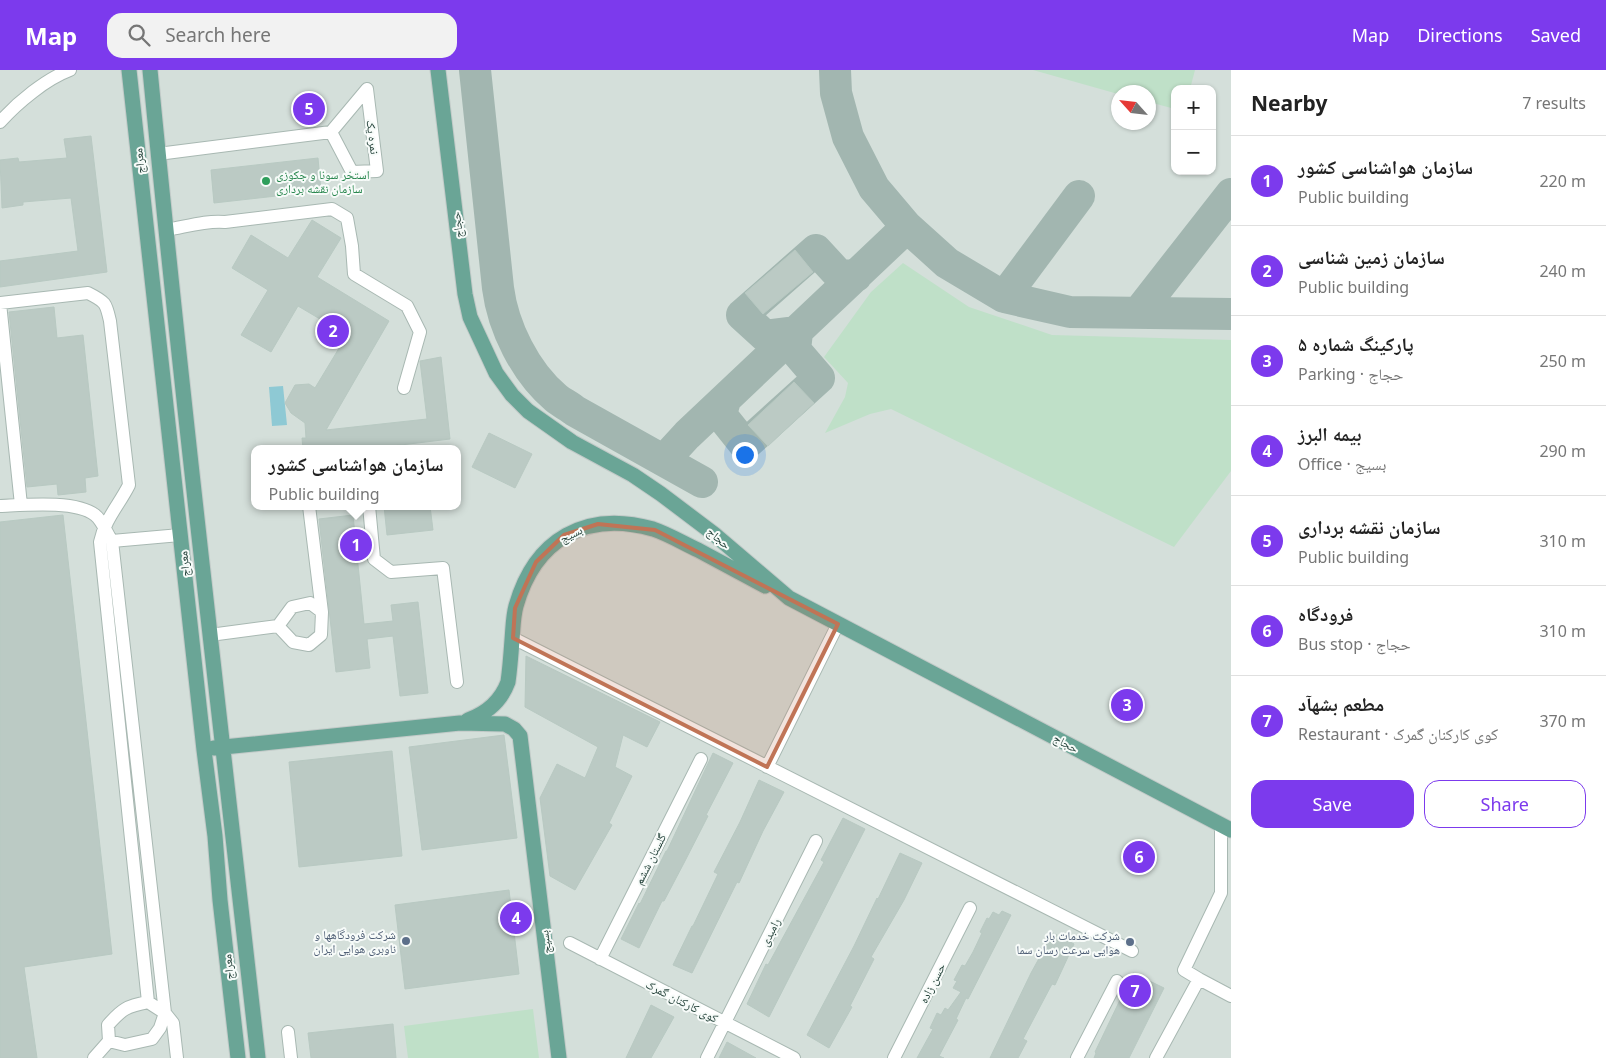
<!DOCTYPE html>
<html lang="en">
<head>
<meta charset="utf-8">
<style>
  body { margin:0; font-family:"Noto Sans","Noto Naskh Arabic",sans-serif; background:#f2f2f2; color:#222 }
  .controls { position:absolute; right:15px; top:15px; display:grid; overflow:hidden; border-radius:10px; box-shadow:0 1px 4px #0004 }
  .controls button { width:45px; height:45px; display:grid; place-items:center; padding:0; border:0; border-bottom:1px solid #e0e0e0; background:#fff; color:#222; font:25px sans-serif }
  .compass { position:absolute; left:1111px; top:15px; width:45px; height:45px; border-radius:50%; background:#fff; box-shadow:0 1px 4px #0004; rotate:297deg }
  .you { position:absolute; left:744px; top:384px; width:18px; height:18px; margin:-12px; border:4px solid #fff; border-radius:50%; background:#1a73e8; box-shadow:0 0 0 8px #1a73e833 }
  .badge { display:grid; place-items:center; width:32px; height:32px; border-radius:50%; background:#7c3aed; color:#fff; font-size:16px; font-weight:700 }
  .pin { position:absolute; translate:-50% -50%; border:2px solid #fff; box-shadow:0 1px 5px #0006 }
  .popup { position:absolute; left:251px; top:375px; width:210px; height:65px; box-sizing:border-box; display:grid; place-content:center; border-radius:10px; background:#fff; filter:drop-shadow(0 1px 4px #0005); font-size:16px; white-space:nowrap; color:#767676 }
  .popup b { font-size:19px; color:#222 }
  .popup::after { content:''; position:absolute; left:50%; top:100%; margin-left:-10px; border:10px solid transparent; border-top-color:#fff }
  .list { margin:0; padding:0; list-style:none }
  h2 { display:flex; justify-content:space-between; align-items:center; height:65px; margin:0; padding:0 20px; font-size:21px }
  h2 small { font-size:16px; font-weight:400; color:#767676 }
  .list li { display:grid; grid-template-columns:32px 1fr auto; gap:15px; align-items:center; box-sizing:border-box; height:90px; padding:0 20px; border-top:1px solid #e0e0e0 }
  .list b { display:block; font-size:19px; white-space:nowrap }
  .list p { margin:0; font-size:16px; white-space:nowrap; color:#767676 }
  .list em { font-size:16px; font-style:normal; color:#767676 }
  .actions { display:flex; gap:10px; padding:15px 20px }
  .actions a { flex:1; padding:11px 0; border:1px solid #7c3aed; border-radius:15px; text-align:center; font-size:18px; color:#7c3aed }
  .actions .main { background:#7c3aed; color:#fff }
  .icon { flex:none; width:28px; height:28px; fill:none; stroke:currentColor; stroke-width:2; stroke-linecap:round; stroke-linejoin:round }
  .map { position:relative; flex:none; width:1231px; height:988px; overflow:hidden }
  header { display:flex; align-items:center; gap:30px; box-sizing:border-box; height:70px; padding:0 25px; background:#7c3aed; color:#fff }
  header strong { font-size:24px }
  nav { display:flex; gap:28px; margin-inline-start:auto; font-size:18px }
  .search { width:350px; height:45px; background:#f2f2f2; display:flex; align-items:center; gap:12px; box-sizing:border-box; padding:0 18px; border-radius:15px; color:#767676; font-size:19px }
  main { display:flex }
  aside { flex:1; background:#fff }
  .map>svg:first-child { display:block }
  .built { fill:#d4dfda; fill-rule:evenodd }
  .green { fill:#bfe0c8 }
  .water { fill:#8ec9d4 }
  .lines { fill:none; stroke-linecap:round; stroke-linejoin:round }
  .taxiway { stroke:#a2b6b0; stroke-width:32 }
  .building { fill:#bbcac4; stroke:#b8c9c2 }
  .minor-casing { stroke:#a8b8b2; stroke-width:14 }
  .major-casing { stroke:#c2cac8; stroke-width:17 }
  .minor { stroke:#fff; stroke-width:12 }
  .major { stroke:#6aa596; stroke-width:15 }
  .marked { fill:#c07456; fill-opacity:0.2; stroke:#c07456; stroke-width:4; stroke-linejoin:round }
  .leisure-dot { fill:#2e9e5b; stroke:#f7fbf9; stroke-width:2 }
  .service-dot { fill:#5c6f8a; stroke:#f7fbf9; stroke-width:2 }
  .labels { text-anchor:middle; dominant-baseline:central; stroke-width:4; stroke-linejoin:round; paint-order:stroke }
  .street-label { font-size:12px; fill:#24423a; stroke:#f7fbf9 }
  .leisure-label { font-size:12px; fill:#27864d; stroke:#f7fbf9; text-anchor:start }
  .service-label { font-size:12px; fill:#4e5e75; stroke:#f7fbf9; text-anchor:end }
</style>
</head>
<body>
<header>
<strong>Map</strong>
<div class="search"><svg class="icon" aria-label="search" viewBox="0 0 24 24"><circle cx="10" cy="10" r="6"/><path d="M15 15l6 6"/></svg>Search here</div>
<nav><a>Map</a><a>Directions</a><a>Saved</a></nav>
</header>
<main>
<div class="map">
<svg width="1231" height="988" viewBox="0 0 1231 988">
  <rect width="100%" height="100%" fill="#e6efeb"/>
  <path class="built" d="M0,0H1231V988H0ZM1175,19H1212V101H1175ZM1118,22H1148V52H1118ZM255,379H457V436H255Z"/>
  <path class="green" d="M1033,0H1195L1190,19H1175V39L1149,32L1148,22L1118,24Z
    M903,193L969,237L1052,265L1231,270V401L1174,477L891,339L870,344L825,363L845,327L848,313L824,287L871,222Z
    M533,939L539,988H408L404,956Z"/>
  <path class="water" d="M283,316L287,355L272,356L269,317Z"/>
  <g class="lines">
    <path class="taxiway" d="M475,0L498,218C503,257 525,302 556,328C562,333 569,336 575,341L702,412
      M835,0L836,23L848,67L874,118L907,157L947,193L1004,227L1070,242L1231,244
      M1004,227L1079,126
      M1138,243L1231,124
      M725,330L721,345L745,375L819,308L795,280L797,262L765,266L742,245L816,180L839,205L856,206
      M664,390L687,365L907,157"/>
  </g>
  <path class="building" d="M91,66L107,202L0,217V191L78,181L71,128L23,132V135L2,138L0,90L18,88L19,92L67,88L64,69Z
    M318,88L321,121L214,133L211,100Z
    M312,150L341,168L317,207L389,251L326,360L427,349L420,291L441,287L450,369L368,379H303L302,368H306L305,353L291,343L285,333L295,315L309,314L315,318L347,265L298,236L271,282L241,265L268,220L232,198L251,165L288,188Z
    M795,180L813,202L763,244L745,223Z
    M54,237L57,268L83,265L98,406L85,408L86,422L58,425L57,414L27,417L9,242Z
    M794,312L814,333L768,376L748,355Z
    M489,363L532,384L515,418L472,397Z
    M384,436H430L433,460L387,465Z
    M63,445L112,884L24,897L37,988H0V452Z
    M353,445L364,554L393,551L391,535L418,532L428,623L400,626L393,566L367,569L370,598L336,602L319,449Z
    M526,586L660,652L647,677L623,665L615,697L632,706L609,753L612,755L575,820L550,806L540,728L557,694L585,708L598,677L525,637Z
    M504,665L517,768L422,780L409,677Z
    M392,681L402,786L299,797L289,692Z
    M713,683L733,693L706,745L708,746L685,791L664,831H662L639,878L621,869L639,833L640,834L666,781H667Z
    M759,710L784,722L763,761L739,813L737,812L692,903L673,895L692,856H693L718,804L714,802L740,752Z
    M843,748L865,759L769,947L747,934L766,894L768,895L824,792L821,790Z
    M900,783L922,793L904,830L871,887L874,889L850,936L852,937L829,978L807,965L854,876L877,828L878,829Z
    M509,820L519,904L405,919L395,835Z
    M1002,841L1011,845L968,929L966,928L956,949L958,950L939,986L944,988H917L933,959L930,958L937,943L941,945L945,938L948,940L961,922L953,918L957,911L954,910L962,895L965,896L973,882L982,863L980,862L987,848L989,849L993,842L999,845Z
    M1053,863L1074,874L1055,915L1052,914L1023,969L1027,971L1018,988H990L1031,903Z
    M1133,903L1164,918L1129,988H1094L1096,983L1095,982Z
    M651,935L674,947L651,988H626Z
    M393,954L396,988H311L308,963Z
    M727,972L756,988H719Z"/>
  <g class="lines">
    <g class="minor-casing">
      <path id="minor" d="M0,52C18,32 46,9 70,0
        M158,84L331,62L352,102L377,101L367,19L331,62
        M166,160C185,157 206,150 225,152L332,139L347,148L352,176L354,204L407,236L420,262L404,318
        M0,233L88,223C106,232 106,233 110,251L129,415C119,435 105,449 100,472L148,932
        M0,233L21,435
        M0,436C24,435 76,430 95,445C102,450 107,464 112,471L165,943L173,953L177,988
        M309,436L322,542
        M369,436L374,489L391,502L443,498L457,612
        M112,471L180,465
        M210,565L278,556L292,537L310,533L322,542L321,565L309,575L293,572L278,556
        M513,568L1132,881
        M767,697L838,554
        M570,873L794,988
        M600,889L701,689
        M1199,909L1231,926
        M288,962L291,988
        M94,988L109,971L108,955C122,939 127,936 148,932L165,943L160,958L152,969L125,975L109,971
        M707,988L816,771
        M894,988L970,838
        M1077,988L1117,911
        M1156,988L1199,909L1184,900L1221,823V754"/>
    </g>
    <g class="major-casing">
      <path id="major" d="M129,0L204,680L215,766L220,830L238,988
        M150,0C182,330 221,659 258,988
        M438,0L465,224L470,247L496,303L512,325L528,341L572,372L633,405L661,424L714,464L789,528L1231,760
        M468,650C487,643 501,631 508,612C510,598 511,584 512,570C513,559 513,547 516,536C535,469 586,440 653,459C668,464 683,473 698,480C720,492 743,504 765,516
        M214,678L460,653L505,654L514,659L520,666L559,988"/>
    </g>
    <use href="#minor" class="minor"/>
    <use href="#major" class="major"/>
  </g>
  <path class="marked" d="M598,454L655,460L838,554L767,697L513,568L515,538L536,492L564,465Z"/>
  <circle class="leisure-dot" cx="266" cy="111" r="5"/>
  <g class="service-dot">
    <circle cx="406" cy="871" r="5"/>
    <circle cx="1130" cy="872" r="5"/>
  </g>
  <g class="labels">
    <g class="street-label">
      <text transform="translate(373 67) rotate(83)">نمره یک</text>
      <text transform="translate(139 91) rotate(-96)">معراج</text>
      <text transform="translate(457 155) rotate(-97)">حجاج</text>
      <text transform="translate(571 464) rotate(-27)">بسیج</text>
      <text transform="translate(719 468) rotate(40)">حجاج</text>
      <text transform="translate(184 494) rotate(-96)">معراج</text>
      <text transform="translate(1066 673) rotate(28)">حجاج</text>
      <text transform="translate(650 789) rotate(-63)">گلستان ششم</text>
      <text transform="translate(770 862) rotate(-63)">رامبدی</text>
      <text transform="translate(545 872) rotate(-97)">بسیج</text>
      <text transform="translate(228 897) rotate(-96)">معراج</text>
      <text transform="translate(932 913) rotate(-63)">حسن زاده</text>
      <text transform="translate(682 931) rotate(27)">کوی کارکنان گمرک</text>
    </g>
    <g class="leisure-label">
      <text x="276" y="104">استخر سونا و جکوزی<tspan x="276" dy="14">سازمان نقشه برداری</tspan></text>
    </g>
    <g class="service-label">
      <text x="396" y="864">شرکت فرودگاهها و<tspan x="396" dy="14">ناوبری هوایی ایران</tspan></text>
      <text x="1120" y="865">شرکت خدمات بار<tspan x="1120" dy="14">هوایی سرعت رسان سما</tspan></text>
    </g>
  </g>
</svg>
<div class="controls">
<button>+</button>
<button>−</button>
</div>
<svg class="compass" viewBox="-18 -18 36 36"><path d="M0-13l5 13h-10z" fill="#e53935"/><path d="M0 13l5-13h-10z" fill="#767676"/></svg>
<div class="you"></div>
<div class="pin badge" style="left:356px;top:475px">1</div>
<div class="popup"><b>سازمان هواشناسی کشور</b>Public building</div>
<div class="pin badge" style="left:333px;top:261px">2</div>
<div class="pin badge" style="left:1127px;top:635px">3</div>
<div class="pin badge" style="left:516px;top:848px">4</div>
<div class="pin badge" style="left:309px;top:39px">5</div>
<div class="pin badge" style="left:1139px;top:787px">6</div>
<div class="pin badge" style="left:1135px;top:921px">7</div>
</div>
<aside>
<h2>Nearby<small>7 results</small></h2>
<ul class="list">
<li><span class="badge">1</span><div><b>سازمان هواشناسی کشور</b><p>Public building</p></div><em>220 m</em></li>
<li><span class="badge">2</span><div><b>سازمان زمین شناسی</b><p>Public building</p></div><em>240 m</em></li>
<li><span class="badge">3</span><div><b>پارکینگ شماره ۵</b><p>Parking · حجاج</p></div><em>250 m</em></li>
<li><span class="badge">4</span><div><b>بیمه البرز</b><p>Office · بسیج</p></div><em>290 m</em></li>
<li><span class="badge">5</span><div><b>سازمان نقشه برداری</b><p>Public building</p></div><em>310 m</em></li>
<li><span class="badge">6</span><div><b>فرودگاه</b><p>Bus stop · حجاج</p></div><em>310 m</em></li>
<li><span class="badge">7</span><div><b>مطعم بشهآد</b><p>Restaurant · کوی کارکنان گمرک</p></div><em>370 m</em></li>
</ul>
<div class="actions"><a class="main">Save</a><a>Share</a></div>
</aside>
</main>
</body>
</html>
